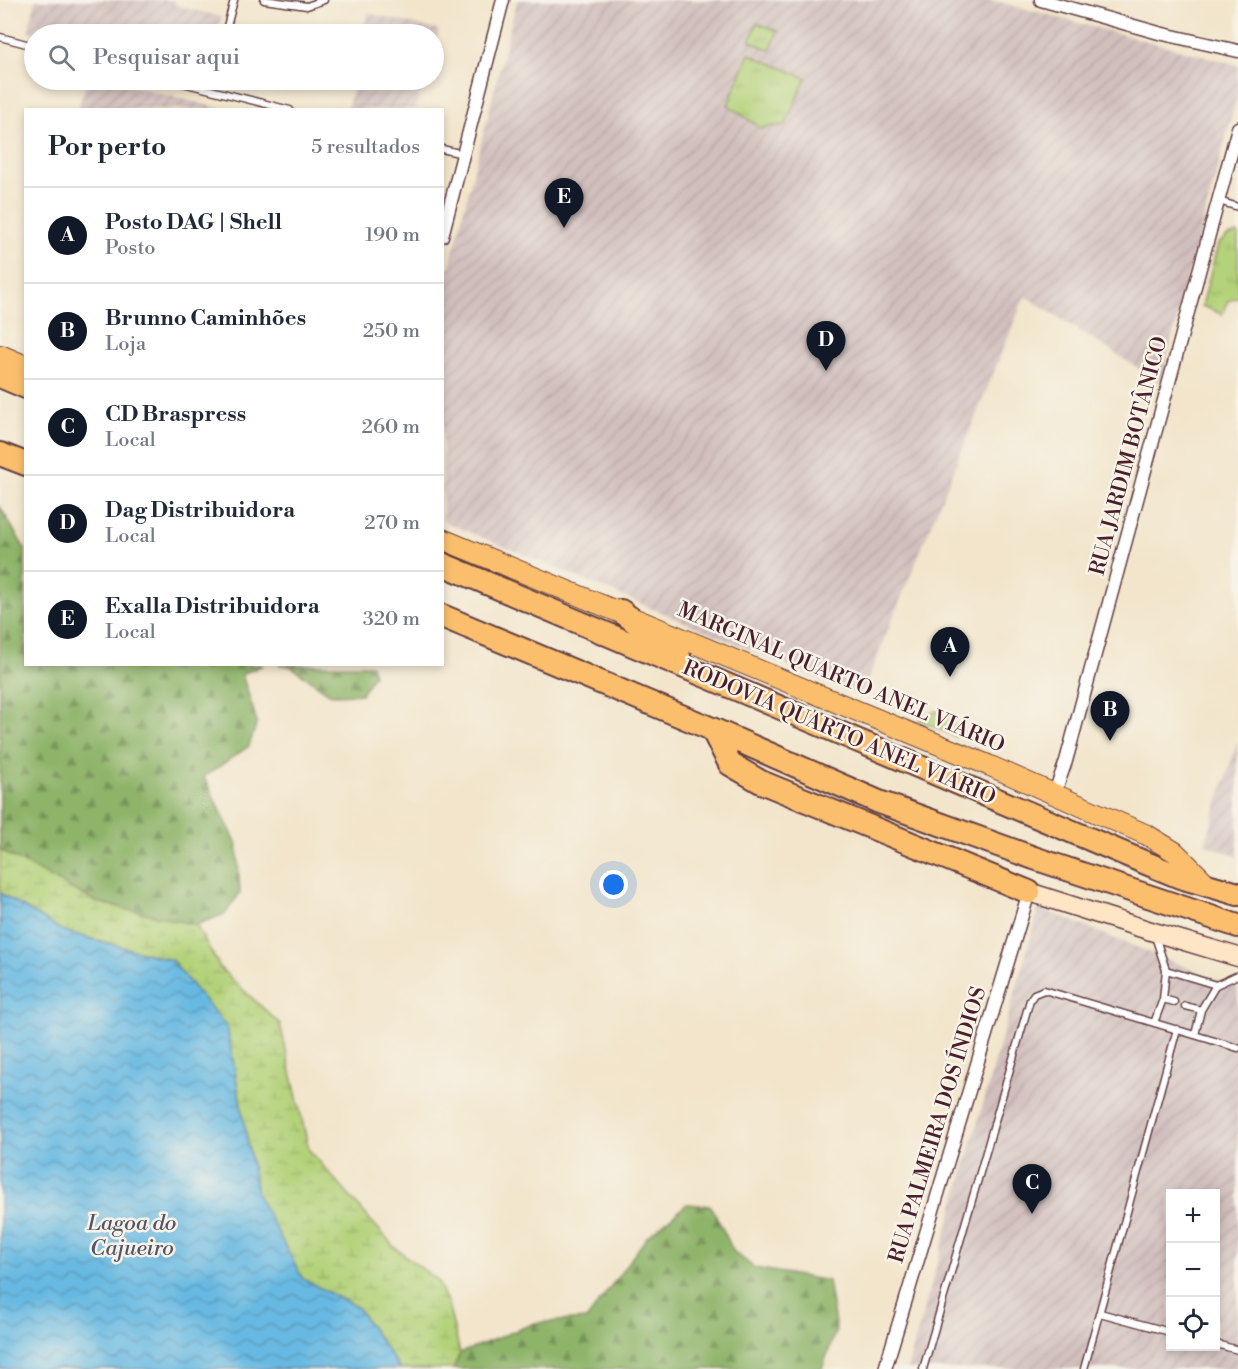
<!DOCTYPE html>
<html lang="pt">
<head>
<meta charset="utf-8">
<style>
  body { margin:0; font-family:"Libre Bodoni",serif; background:#f2f2f3; color:#1f2937 }
  .controls { position:absolute; right:18px; bottom:18px; display:grid; overflow:hidden; border-radius:0px; box-shadow:0 3px 9px #0003 }
  .controls button { width:54px; height:54px; display:grid; place-items:center; padding:0; border:0; border-bottom:2px solid #e0e1e3; background:#fff; color:#1f2937; font:30px sans-serif }
  .you { position:absolute; left:614px; top:885px; width:21px; height:21px; margin:-15px; border:4px solid #fff; border-radius:50%; background:#1a73e8; box-shadow:0 0 0 9px #1a73e833 }
  .badge { display:grid; place-items:center; width:39px; height:39px; border-radius:50%; background:#111827; color:#fff; font-size:20px; font-weight:700 }
  .pin { position:absolute; translate:-50% -50px; filter:drop-shadow(0 2px 3px #0008) }
  .pin::after { content:''; position:absolute; top:32px; width:21px; height:18px; background:inherit; clip-path:polygon(0 0,100% 0,50% 100%) }
  .list { margin:0; padding:0; list-style:none }
  h2 { display:flex; justify-content:space-between; align-items:center; height:78px; margin:0; padding:0 24px; font-size:26px }
  h2 small { font-size:20px; font-weight:400; color:#747a83 }
  .list li { display:grid; grid-template-columns:39px 1fr auto; gap:18px; align-items:center; box-sizing:border-box; height:96px; padding:0 24px; border-top:2px solid #e0e1e3 }
  .list b { display:block; font-size:22px; white-space:nowrap }
  .list p { margin:0; font-size:20px; white-space:nowrap; color:#747a83 }
  .list em { font-size:20px; font-style:normal; color:#747a83 }
  .icon { flex:none; width:33px; height:33px; fill:none; stroke:currentColor; stroke-width:2; stroke-linecap:round; stroke-linejoin:round }
  .map { position:relative; flex:none; width:1238px; height:1369px; overflow:hidden }
  .search { position:absolute; background:#fff; box-shadow:0 3px 9px #0003; left:24px; top:24px; width:420px; height:66px; display:flex; align-items:center; gap:15px; box-sizing:border-box; padding:0 21px; border-radius:33px; color:#747a83; font-size:22px }
  .panel { position:absolute; background:#fff; box-shadow:0 3px 9px #0003; left:24px; top:108px; width:420px; height:558px; border-radius:0px }
  .map>svg:first-child { display:block }
  .industrial { fill:url(#industrial-furrows); fill-rule:evenodd }
  .grass { fill:url(#grass-tufts); stroke:#7e7852; stroke-width:1.5 }
  .forest { fill:url(#forest-firs); stroke:#6c6a4a; stroke-width:1.5 }
  .wetland { fill:url(#wetland-marsh); stroke:#7e7852; stroke-width:1.5 }
  .water { fill:url(#water-waves); stroke:#586c86; stroke-width:1.5 }
  .lines { fill:none; stroke-linecap:round; stroke-linejoin:round }
  .lane-casing { stroke:#633d43; stroke-width:9 }
  .street-casing { stroke:#633d43; stroke-width:15 }
  .secondary-casing { stroke:#633d43; stroke-width:21 }
  .primary-casing { stroke:#633d43; stroke-width:22 }
  .highway-casing { stroke:#633d43; stroke-width:26 }
  .lane { stroke:#fff; stroke-width:6 }
  .street { stroke:#fff; stroke-width:12 }
  .secondary { stroke:#fde5c5; stroke-width:18 }
  .primary { stroke:#fabe6d; stroke-width:20 }
  .highway { stroke:#fabe6d; stroke-width:22 }
  .labels { text-anchor:middle; dominant-baseline:central; stroke-width:5; stroke-linejoin:round; paint-order:stroke }
  .street-label { font-size:21px; fill:#4a1f2b; stroke:#f7f3e8 }
  .water-label { font-size:22px; font-style:italic; fill:#54556b; stroke:#f7f3e8 }
</style>
</head>
<body>
<div class="map">
<svg width="1238" height="1369" viewBox="0 0 1238 1369">
  <defs>
    <pattern id="industrial-furrows" width="10" height="10" patternUnits="userSpaceOnUse" patternTransform="scale(1.5)"><rect width="10" height="10" fill="#d1bfbd"/><path d="M-1 1l2-2M0 10L10 0M9 11l2-2" fill="none" stroke="#b5a4a3"/></pattern>
    <pattern id="grass-tufts" width="24" height="20" patternUnits="userSpaceOnUse" patternTransform="scale(1.5)"><rect width="24" height="20" fill="#b3d279"/><path d="M3 7l-1-3M5 7V3M7 7l1-3M15 17l-1-3M17 17v-4M19 17l1-3" fill="none" stroke="#9bb469"/></pattern>
    <pattern id="forest-firs" width="22" height="20" patternUnits="userSpaceOnUse" patternTransform="scale(1.5)"><rect width="22" height="20" fill="#8eb469"/><path d="M5 1l3.5 6h-7zM16 11l3.5 6h-7z" fill="#769257"/></pattern>
    <pattern id="wetland-marsh" width="20" height="14" patternUnits="userSpaceOnUse" patternTransform="scale(1.5)"><rect width="20" height="14" fill="#b3d279"/><path d="M1 5h8M5 5V1M11 12h8M15 12V8" fill="none" stroke="#9bb469"/></pattern>
    <pattern id="water-waves" width="16" height="10" patternUnits="userSpaceOnUse" patternTransform="scale(1.5)"><rect width="16" height="10" fill="#67b9e2"/><path d="M0 5q4-4 8 0t8 0" fill="none" stroke="#5796b7"/></pattern>
  </defs>
  <rect width="100%" height="100%" fill="#f7f3e8"/>
  <filter id="ink" filterUnits="userSpaceOnUse"><feTurbulence type="fractalNoise" baseFrequency=".0167" numOctaves="2"/><feDisplacementMap in="SourceGraphic" scale="12" xChannelSelector="R" yChannelSelector="G"/><feConvolveMatrix kernelMatrix="1 2 1 2 8 2 1 2 1" color-interpolation-filters="sRGB"/></filter>
  <filter id="wash" filterUnits="userSpaceOnUse"><feTurbulence type="fractalNoise" baseFrequency=".008" numOctaves="4" result="noise"/><feDisplacementMap in="SourceGraphic" scale="24" xChannelSelector="R" yChannelSelector="G"/><feGaussianBlur stdDeviation="1.35" result="paint"/><feColorMatrix in="noise" values="0 0 0 0 0 0 0 0 0 0 0 0 0 0 0 0 0 1.4 0 .05"/><feComposite in="paint" operator="in"/></filter>
  <g filter="url(#wash)">
    <rect width="100%" height="100%" fill="#f2e5cb"/>
    <path class="industrial" d="M36,0H175V5L221,17L216,34H42L28,31Z
      M517,0H991L1238,65V93L1160,382L1025,296L861,696L443,521V293Z
      M368,13L439,30L434,48V34H362Z
      M87,80H108L223,109H78Z
      M355,80H424L415,109H347Z
      M1238,740V857L1205,844Z
      M1039,908L1238,988V1369H907ZM1170,1194H1216V1346H1170Z"/>
    <path class="grass" d="M757,23L778,31L770,50L750,41Z
      M749,54L806,78L786,124C779,128 770,124 762,129L728,105Z
      M1238,233V297L1228,301L1222,314L1202,306L1218,244L1228,236Z
      M936,711L951,718L956,737L919,720Z"/>
    <path class="forest" d="M0,507L25,549L26,664L263,665L242,674L257,722L249,746L204,777L237,844L240,893L225,914L196,925L96,902L0,850Z
      M279,665H371L374,674L361,694L332,695L290,666Z
      M687,1204L711,1206L734,1252L755,1268L828,1281L836,1330L822,1369H453L460,1353L535,1323L587,1319L647,1237Z"/>
    <path class="wetland" d="M0,850L96,902L196,925L221,969L280,1024L309,1150L395,1248L437,1280L448,1304L460,1353L453,1369H400L357,1307L303,1280L257,1194L227,1027L171,960L63,931L0,893Z"/>
    <path class="water" d="M0,893L63,931L171,960L227,1027L257,1194L303,1279L357,1307L400,1369H0Z"/>
  </g>
  <g filter="url(#ink)">
    <g class="lines">
      <g class="lane-casing">
        <path id="lane" d="M264,0L307,6L324,0
          M225,34L234,0
          M0,37L34,46
          M171,80L290,110
          M442,149L463,154
          M1219,201L1238,207
          M1155,936L1166,970L1163,999L1174,1002
          M1166,970L1216,985
          M1185,1006L1201,1010
          M1154,1023L1163,999
          M1195,1035L1201,1010L1216,985L1238,975
          M1100,1313L1170,1332
          M1216,1344L1238,1350
          M923,1369L1030,1000L1034,994L1044,990L1238,1048
          M1084,1369L1177,1029"/>
      </g>
      <g class="street-casing">
        <path id="street" d="M1041,0L1159,33L1238,51
          M442,236L503,0
          M1054,795L1066,761L1238,128
          M885,1369L1029,892"/>
      </g>
      <g class="secondary-casing">
        <path id="secondary" d="M1029,892L1154,932L1238,957"/>
      </g>
      <g class="primary-casing">
        <path id="primary" d="M0,355L26,366
          M442,539L988,765L1147,835L1175,852L1207,884"/>
      </g>
      <g class="highway-casing">
        <path id="highway" d="M0,376L26,387
          M0,454L26,464
          M442,564L1146,863L1180,877L1238,894
          M621,611L679,656
          M442,616L712,729L879,802L1034,858L1238,926
          M712,729L730,764L761,782L1029,892"/>
      </g>
      <use href="#lane" class="lane"/>
      <use href="#street" class="street"/>
      <use href="#secondary" class="secondary"/>
      <use href="#primary" class="primary"/>
      <use href="#highway" class="highway"/>
    </g>
  </g>
  <g class="labels">
    <g class="street-label">
      <text transform="translate(1129 456) rotate(-75)">RUA JARDIM BOTÂNICO</text>
      <text transform="translate(841 678) rotate(23)">MARGINAL QUARTO ANEL VIÁRIO</text>
      <text transform="translate(839 733) rotate(23)">RODOVIA QUARTO ANEL VIÁRIO</text>
      <text transform="translate(938 1125) rotate(-73)">RUA PALMEIRA DOS ÍNDIOS</text>
    </g>
    <g class="water-label">
      <text x="132" y="1223">Lagoa do<tspan x="132" dy="25">Cajueiro</tspan></text>
    </g>
  </g>
</svg>
<div class="controls">
<button>+</button>
<button>−</button>
<button><svg class="icon" aria-label="locate" viewBox="0 0 24 24"><circle cx="12" cy="12" r="6"/><path d="M12 2v4M12 18v4M2 12h4M18 12h4"/></svg></button>
</div>
<div class="you"></div>
<div class="pin badge" style="left:950px;top:677px">A</div>
<div class="pin badge" style="left:1110px;top:741px">B</div>
<div class="pin badge" style="left:1032px;top:1214px">C</div>
<div class="pin badge" style="left:826px;top:371px">D</div>
<div class="pin badge" style="left:564px;top:228px">E</div>
<div class="search"><svg class="icon" aria-label="search" viewBox="0 0 24 24"><circle cx="10" cy="10" r="6"/><path d="M15 15l6 6"/></svg>Pesquisar aqui</div>
<section class="panel">
<h2>Por perto<small>5 resultados</small></h2>
<ul class="list">
<li><span class="badge">A</span><div><b>Posto DAG | Shell</b><p>Posto</p></div><em>190 m</em></li>
<li><span class="badge">B</span><div><b>Brunno Caminhões</b><p>Loja</p></div><em>250 m</em></li>
<li><span class="badge">C</span><div><b>CD Braspress</b><p>Local</p></div><em>260 m</em></li>
<li><span class="badge">D</span><div><b>Dag Distribuidora</b><p>Local</p></div><em>270 m</em></li>
<li><span class="badge">E</span><div><b>Exalla Distribuidora</b><p>Local</p></div><em>320 m</em></li>
</ul>
</section>
</div>
</body>
</html>
